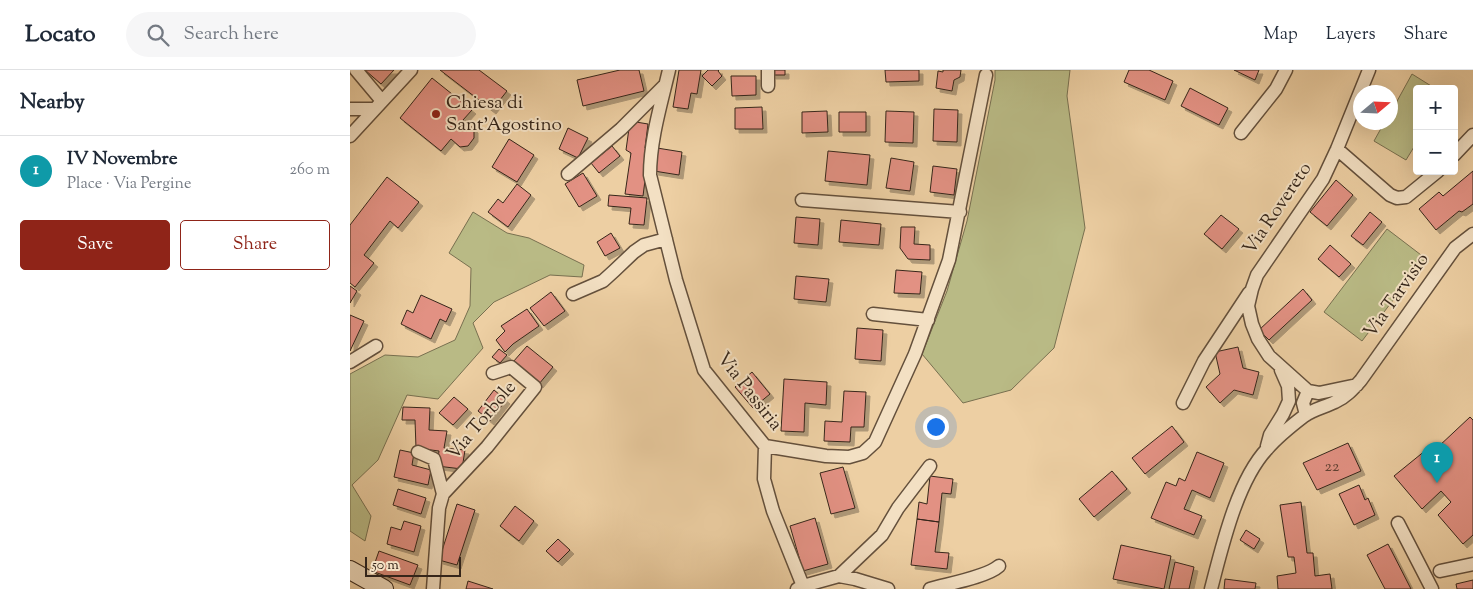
<!DOCTYPE html>
<html lang="en">
<head>
<meta charset="utf-8">
<style>
  body { margin:0; font-family:"Sorts Mill Goudy",serif; background:#f6f6f7; color:#1f2937 }
  .controls { position:absolute; right:15px; top:15px; display:grid; overflow:hidden; border-radius:5px; box-shadow:0 5px 20px #0002 }
  .controls button { width:45px; height:45px; display:grid; place-items:center; padding:0; border:0; border-bottom:1px solid #e0e1e3; background:#fff; color:#1f2937; font:25px sans-serif }
  .compass { position:absolute; left:1003px; top:15px; width:45px; height:45px; border-radius:50%; background:#fff; box-shadow:0 5px 20px #0002; rotate:71deg }
  .scale { position:absolute; left:15px; bottom:12px; width:96px; box-sizing:border-box; padding-left:5px; border:2px solid #36261a; border-top:0; font-size:14px; line-height:18px; white-space:nowrap; color:#36261a; -webkit-text-stroke:4px #f3e0c3; paint-order:stroke }
  .you { position:absolute; left:585px; top:356px; width:18px; height:18px; margin:-12px; border:4px solid #fff; border-radius:50%; background:#1a73e8; box-shadow:0 0 0 8px #1a73e833 }
  .badge { display:grid; place-items:center; width:32px; height:32px; border-radius:50%; background:#8f2418; color:#fff; font-size:16px; font-weight:700 }
  .pin { position:absolute; translate:-50% -41px; filter:drop-shadow(0 1px 2px #0008) }
  .pin::after { content:''; position:absolute; top:26px; width:18px; height:15px; background:inherit; clip-path:polygon(0 0,100% 0,50% 100%) }
  .list { margin:0; padding:0; list-style:none }
  h2 { display:flex; justify-content:space-between; align-items:center; height:65px; margin:0; padding:0 20px; font-size:21px }
  h2 small { font-size:16px; font-weight:400; color:#747a83 }
  .list li { display:grid; grid-template-columns:32px 1fr auto; gap:15px; align-items:center; box-sizing:border-box; height:70px; padding:0 20px; border-top:1px solid #e0e1e3 }
  .list b { display:block; font-size:19px; white-space:nowrap }
  .list p { margin:0; font-size:16px; white-space:nowrap; color:#747a83 }
  .list em { font-size:16px; font-style:normal; color:#747a83 }
  .actions { display:flex; gap:10px; padding:15px 20px }
  .actions a { flex:1; padding:11px 0; border:1px solid #8f2418; border-radius:5px; text-align:center; font-size:18px; color:#8f2418 }
  .actions .main { background:#8f2418; color:#fff }
  .icon { flex:none; width:28px; height:28px; fill:none; stroke:currentColor; stroke-width:2; stroke-linecap:round; stroke-linejoin:round }
  .map { position:relative; flex:none; width:1123px; height:519px; overflow:hidden }
  header { display:flex; align-items:center; gap:30px; box-sizing:border-box; height:70px; padding:0 25px; background:#fff; border-bottom:1px solid #e0e1e3 }
  header strong { font-size:24px }
  nav { display:flex; gap:28px; margin-inline-start:auto; font-size:18px }
  .search { width:350px; height:45px; background:#f6f6f7; display:flex; align-items:center; gap:12px; box-sizing:border-box; padding:0 18px; border-radius:28px; color:#747a83; font-size:19px }
  main { display:flex }
  aside { flex:1; background:#fff }
  .map>svg:first-child { display:block }
  .green { fill:#b9ba85; stroke:#787050 }
  .building { fill:#e29183; stroke:#36261a; filter:url(#shadow) }
  .lines { fill:none; stroke-linecap:round; stroke-linejoin:round }
  .street-casing { stroke:#64503c; stroke-width:15 }
  .secondary-casing { stroke:#36261a; stroke-width:20 }
  .street { stroke:#f3e0c3; stroke-width:12 }
  .secondary { stroke:#f3e0c3; stroke-width:18 }
  .poi-dot { fill:#8f2418; stroke:#f3e0c3; stroke-width:2 }
  .labels { text-anchor:middle; dominant-baseline:central; stroke-width:4; stroke-linejoin:round; paint-order:stroke }
  .number-label { font-size:16px; fill:#614134 }
  .poi-label { font-size:19px; fill:#36261a; stroke:#f3e0c3; text-anchor:start }
  .street-label { font-size:19px; fill:#36261a; stroke:#f3e0c3 }
</style>
</head>
<body>
<header>
<strong>Locato</strong>
<div class="search"><svg class="icon" aria-label="search" viewBox="0 0 24 24"><circle cx="10" cy="10" r="6"/><path d="M15 15l6 6"/></svg>Search here</div>
<nav><a>Map</a><a>Layers</a><a>Share</a></nav>
</header>
<main>
<aside>
<h2>Nearby<small></small></h2>
<ul class="list">
<li><span class="badge" style="background:#0f9aa8">1</span><div><b>IV Novembre</b><p>Place · Via Pergine</p></div><em>260 m</em></li>
</ul>
<div class="actions"><a class="main">Save</a><a>Share</a></div>
</aside>
<div class="map">
<svg width="1123" height="519" viewBox="0 0 1123 519">
  <defs>
    <filter id="shadow"><feDropShadow dx="4" dy="4" stdDeviation="0" flood-color="#0004"/></filter>
  </defs>
  <rect width="100%" height="100%" fill="#edcfa3"/>
  <filter id="stains"><feTurbulence type="fractalNoise" baseFrequency=".004" numOctaves="4"/><feColorMatrix values="0 0 0 0 .2 0 0 0 0 .09 0 0 0 0 .02 0 0 0 .5 -.17"/></filter>
  <radialGradient id="worn" r=".72"><stop offset=".6" stop-color="#630" stop-opacity="0"/><stop offset="1" stop-color="#630" stop-opacity=".3"/></radialGradient>
  <path class="green" d="M645,0H720L717,26L735,158L704,278L661,320L613,333L572,284L597,221L617,151L645,10Z
    M1062,4L1086,19H1067V72L1056,90L1024,71L1034,53L1040,52L1041,42Z
    M123,142L157,163L179,168L234,195L232,207L200,205L144,232L123,253L133,278L88,329L57,325L28,390L2,415L21,446L15,471L0,461V304L35,285L68,287L105,270L120,236L121,198L99,183Z
    M1037,159L1075,188L1012,271L974,242Z"/>
  <path class="building" d="M15,0H44L31,14Z
    M90,0H129L157,21L142,40Z
    M270,0H289L294,21L233,36L227,10Z
    M329,0H351L347,24L341,23L338,39L323,37Z
    M358,0H369L368,1L372,6L362,16L352,6Z
    M422,0H435V5H422Z
    M535,0H569V11L536,12Z
    M593,0H611L610,7L604,10L602,21L586,18L588,1L593,2Z
    M779,0H799L823,11L815,30L774,12Z
    M884,0H909L905,10Z
    M381,6H406V25L382,26Z
    M82,8L122,40L113,50L124,59V68L118,76L110,77L101,69L91,81L50,48Z
    M840,18L878,38L869,55L831,36Z
    M412,37L413,59H385V38Z
    M584,39L608,40L607,72L583,71Z
    M477,41L478,62L452,63V42Z
    M536,41L564,42L563,73L535,72Z
    M489,42H516V62H489Z
    M280,51L298,54L295,78L299,79L293,126L275,124L281,83L276,80Z
    M218,58L238,68L228,88L209,79Z
    M159,69L184,85L167,112L142,97Z
    M262,76L270,86L249,103L241,93Z
    M307,78L332,82L329,105L304,101Z
    M478,81L520,85L517,115L475,111Z
    M541,88L564,92L560,121L536,118Z
    M583,96L607,99L604,125L580,122Z
    M1123,101V134L1112,142L1109,141L1086,160L1069,139L1089,122L1093,126Z
    M233,103L247,126L229,137L215,114Z
    M37,107L69,132L48,158L40,151L14,185L24,193L5,217L0,213V155Z
    M986,110L1003,125L977,156L960,142Z
    M167,114L181,125L158,157L138,142L148,129L153,133Z
    M259,125L297,128L294,155L279,154L281,138L258,136Z
    M1020,142L1032,152L1013,175L1001,166Z
    M871,145L889,159L872,179L854,164Z
    M446,147L470,149L468,175L444,173Z
    M491,150L531,154L529,175L489,172Z
    M551,157H565L564,174L580,175V190L558,189L550,178Z
    M261,163L270,178L255,186L247,172Z
    M980,175L1001,194L989,207L968,189Z
    M546,200L572,202L570,224L544,223Z
    M446,206L479,209L476,232L444,229Z
    M0,216L7,221L0,233Z
    M953,219L962,230L919,270L909,260Z
    M201,222L215,241L194,256L180,238Z
    M71,225L102,239L96,252L90,249L81,269L51,254L57,240L63,243Z
    M177,239L189,256L163,274L155,282L146,270L155,261L151,256Z
    M0,245L14,251L0,281Z
    M507,258L533,260L531,291L505,289Z
    M177,276L203,297L189,314L163,292Z
    M888,277L893,298L909,302L903,325L884,320L870,333L856,317L870,304L865,282Z
    M149,279L157,285L150,293L142,287Z
    M402,302L420,324L403,338L385,317Z
    M434,309L477,312L476,335L455,333L454,362L431,361Z
    M144,320L156,330L140,351L128,341Z
    M494,321L516,322L514,357H501L500,372L474,371L475,351L492,352Z
    M104,327L118,339L103,355L89,343Z
    M53,337L80,338L79,360L97,361L94,378L115,380L112,399L87,396L89,381L66,378L65,350H52Z
    M1120,347L1123,350V465L1113,474L1088,445L1101,432L1091,421L1072,439L1044,406L1076,380L1091,398L1099,390L1088,377Z
    M822,356L834,372L795,404L782,388Z
    M998,373L1011,401L967,420L953,393Z
    M50,380L64,383L62,395L81,400L78,415L44,407Z
    M847,382L874,393L860,428L842,420L834,439L852,446L844,465L801,448L816,412L826,416L829,408L835,411Z
    M493,397L505,438L481,444L470,403Z
    M762,401L777,419L744,447L729,429Z
    M580,406L603,409L601,424L592,423L589,452L567,449L569,432L577,434Z
    M1009,415L1015,430L1018,428L1025,445L1004,455L989,424Z
    M48,419L76,428L71,444L43,435Z
    M951,432L957,483H963L965,506L980,504L982,519H928L927,506L946,503L944,487H938L930,435Z
    M107,434L125,440L107,495L89,490Z
    M165,436L184,451L169,471L150,456Z
    M465,448L478,494L453,501L440,456Z
    M567,449L589,452L585,482L599,483L597,499L561,495Z
    M54,451L71,456L64,482L37,474L41,457L51,460Z
    M896,460L910,469L904,479L890,470Z
    M208,469L220,480L208,492L196,481Z
    M1038,474L1061,519H1035L1017,485Z
    M771,475L821,486L814,519L763,509Z
    M29,481L68,495L60,515L22,501Z
    M825,492L844,497L839,519H819Z
    M875,509L906,513L905,519H874Z
    M1123,510V519H1107L1106,514Z
    M118,511L143,519H116Z"/>
  <g class="lines">
    <g class="street-casing">
      <path id="street" d="M6,0L32,31
        M319,0C311,34 300,70 300,105L326,210L354,300L415,376L476,386L499,387L513,383L525,372L565,284L599,190L636,5
        M418,0V16
        M0,39H24
        M891,63L926,19L936,0
        M0,66L61,0
        M987,79L1040,125L1047,128L1056,127L1088,101
        M1104,85L1123,65
        M218,104L271,59L315,15
        M452,130L610,142
        M223,224L253,211L264,201L284,182L294,175L316,169
        M523,244L578,250
        M0,292L26,276
        M1007,315L969,323L958,321L919,286L908,269L902,254L898,236L902,219L907,205L973,109L987,79L1019,0
        M833,333L854,291L899,223
        M956,345L953,333L958,321
        M415,376L414,409L423,441L453,516
        M917,376L920,365L933,344L939,331L938,316L931,300
        M68,382L84,389L93,424
        M1048,453L1082,519
        M1090,501L1123,494
        M489,506L532,465L548,438L580,396
        M83,519L89,438L93,424L137,377L185,317L161,297L143,303
        M447,519L453,516L489,506L505,509L538,519
        M580,519C597,514 637,507 649,496
        M861,519C872,477 887,411 917,379C928,366 941,356 954,346C964,339 975,337 985,332C996,327 1003,319 1011,310L1105,178L1123,164"/>
    </g>
    <g class="secondary-casing">
      <path id="secondary" d="M0,500L34,519"/>
    </g>
    <use href="#street" class="street"/>
    <use href="#secondary" class="secondary"/>
  </g>
  <circle class="poi-dot" cx="86" cy="44" r="5"/>
  <g class="labels">
    <g class="number-label">
      <text x="982" y="397">22</text>
    </g>
    <g class="poi-label">
      <text x="96" y="33">Chiesa di<tspan x="96" dy="22">Sant'Agostino</tspan></text>
    </g>
    <g class="street-label">
      <text transform="translate(928 139) rotate(-56)">Via Rovereto</text>
      <text transform="translate(1047 226) rotate(-55)">Via Tarvisio</text>
      <text transform="translate(399 322) rotate(52)">Via Passiria</text>
      <text transform="translate(132 351) rotate(-50)">Via Torbole</text>
    </g>
  </g>
  <rect width="100%" height="100%" filter="url(#stains)"/>
  <rect width="100%" height="100%" fill="url(#worn)"/>
</svg>
<div class="controls">
<button>+</button>
<button>−</button>
</div>
<svg class="compass" viewBox="-18 -18 36 36"><path d="M0-13l5 13h-10z" fill="#e53935"/><path d="M0 13l5-13h-10z" fill="#747a83"/></svg>
<div class="scale">50 m</div>
<div class="you"></div>
<div class="pin badge" style="left:1087px;top:413px;background:#0f9aa8">1</div>
</div>
</main>
</body>
</html>
